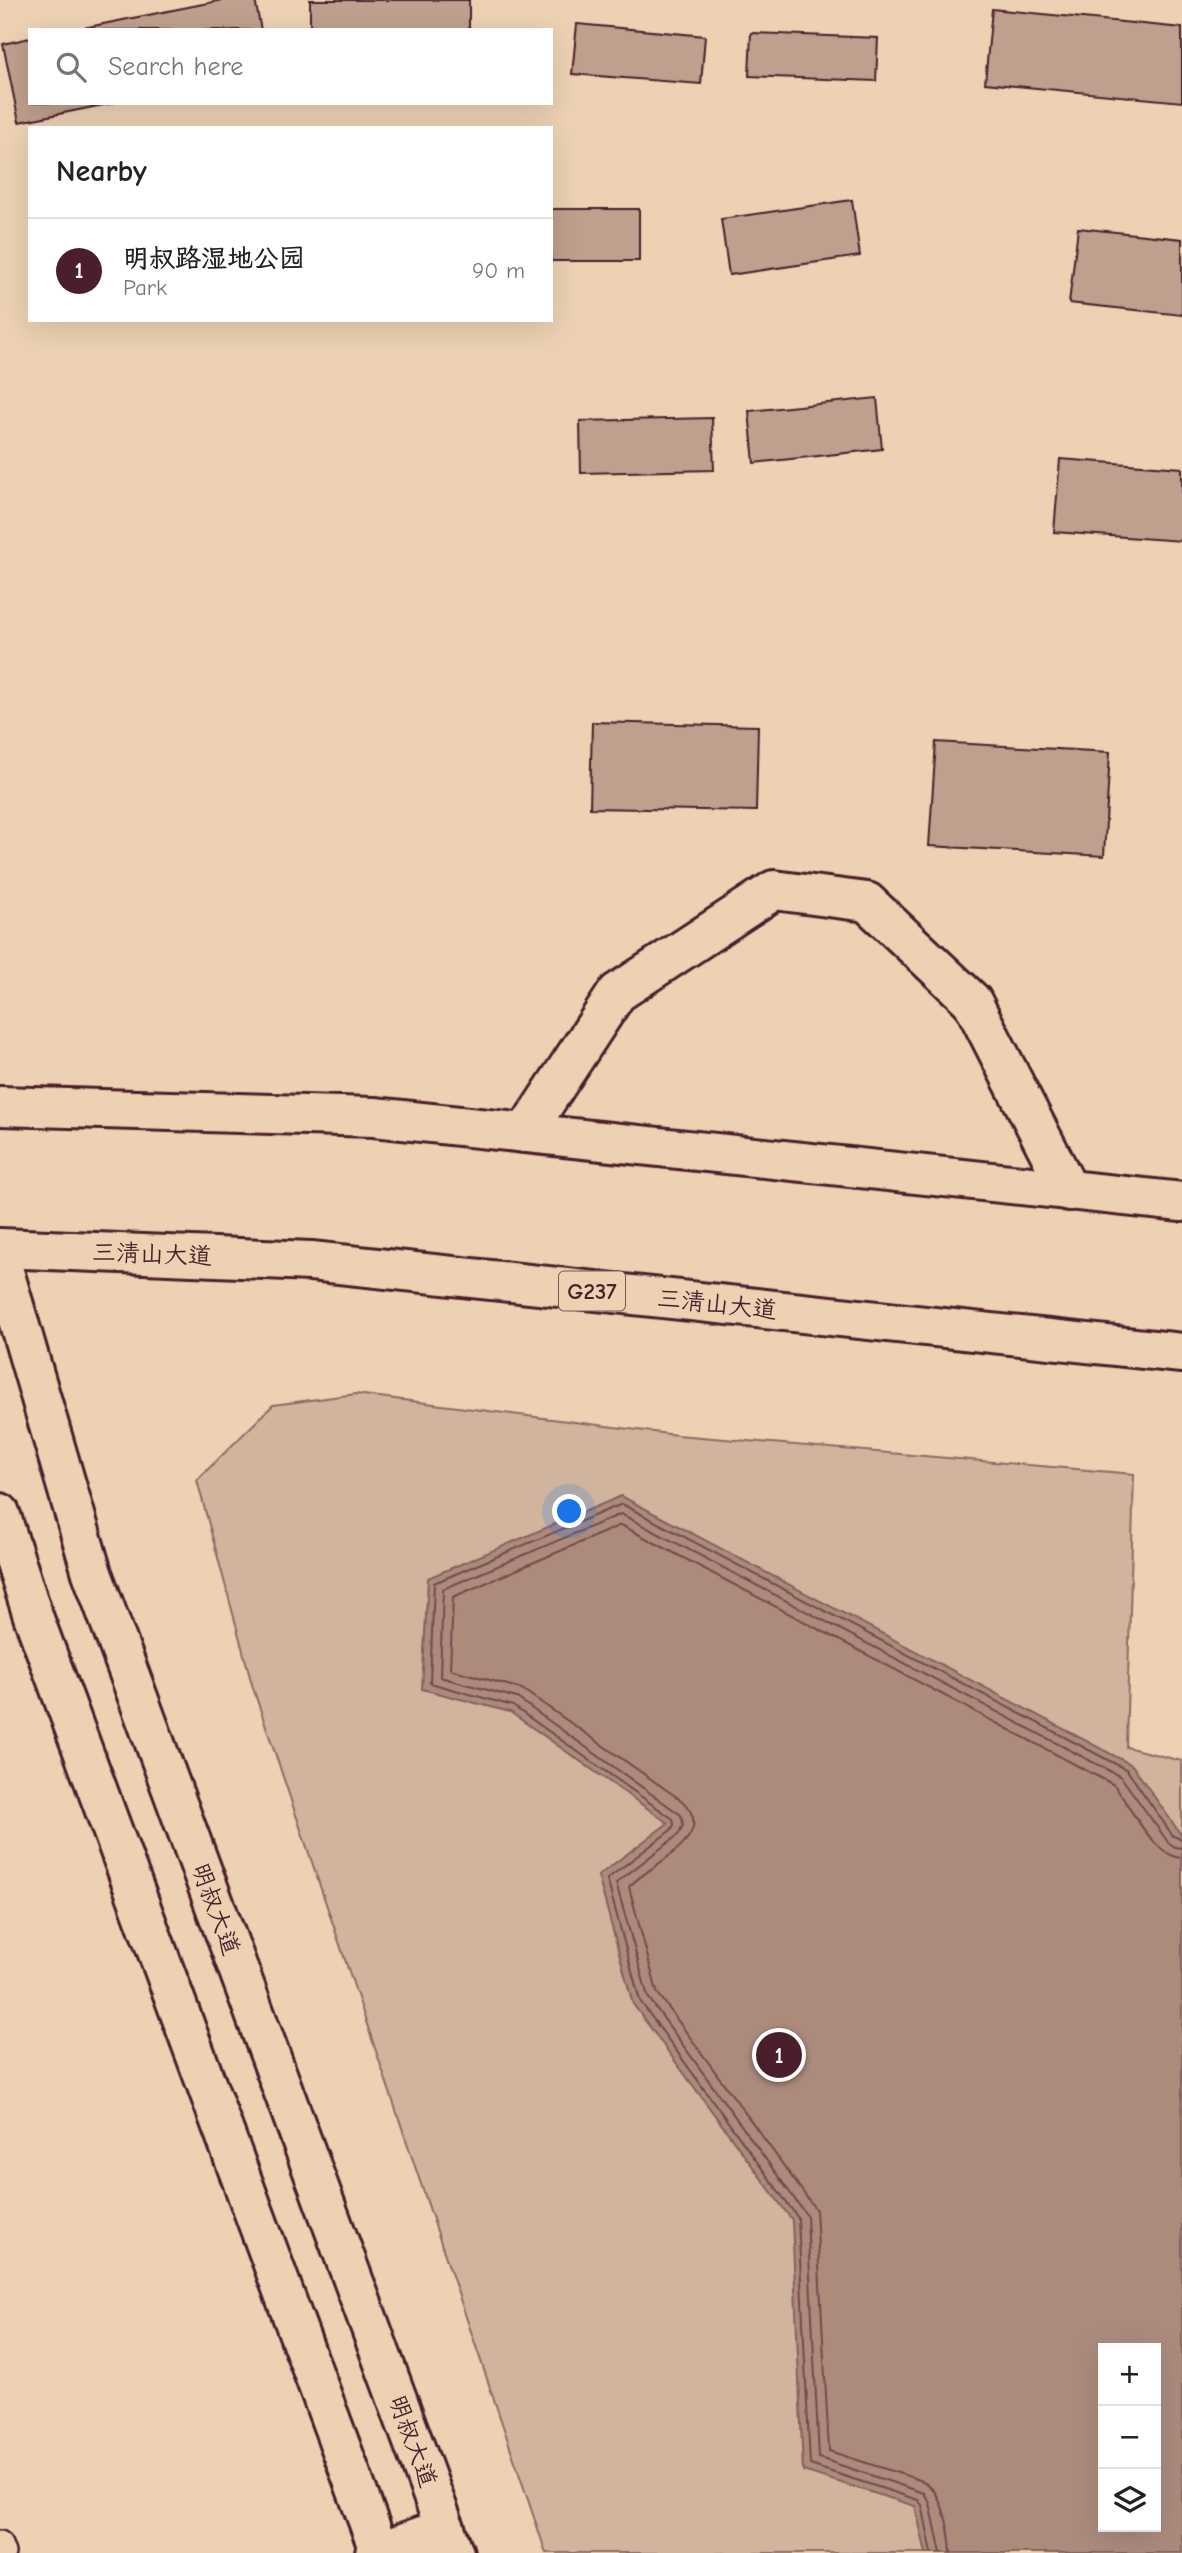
<!DOCTYPE html>
<html lang="en">
<head>
<meta charset="utf-8">
<style>
  body { margin:0; font-family:"Comic Neue","LXGW WenKai TC",sans-serif; background:#f2f2f2; color:#222 }
  .controls { position:absolute; right:21px; bottom:21px; display:grid; overflow:hidden; border-radius:0px; box-shadow:0 7px 28px #0002 }
  .controls button { width:63px; height:63px; display:grid; place-items:center; padding:0; border:0; border-bottom:2px solid #e0e0e0; background:#fff; color:#222; font:35px sans-serif }
  .you { position:absolute; left:570px; top:1512px; width:24px; height:24px; margin:-18px; border:5px solid #fff; border-radius:50%; background:#1a73e8; box-shadow:0 0 0 10px #1a73e833 }
  .badge { display:grid; place-items:center; width:46px; height:46px; border-radius:50%; background:#4a1f2b; color:#fff; font-size:23px; font-weight:700 }
  .pin { position:absolute; translate:-50% -50%; border:4px solid #fff; box-shadow:0 2px 7px #0006 }
  .list { margin:0; padding:0; list-style:none }
  h2 { display:flex; justify-content:space-between; align-items:center; height:91px; margin:0; padding:0 28px; font-size:30px }
  h2 small { font-size:23px; font-weight:400; color:#767676 }
  .list li { display:grid; grid-template-columns:46px 1fr auto; gap:21px; align-items:center; box-sizing:border-box; height:105px; padding:0 28px; border-top:2px solid #e0e0e0 }
  .list b { display:block; font-size:26px; white-space:nowrap }
  .list p { margin:0; font-size:23px; white-space:nowrap; color:#767676 }
  .list em { font-size:23px; font-style:normal; color:#767676 }
  .icon { flex:none; width:38px; height:38px; fill:none; stroke:currentColor; stroke-width:2; stroke-linecap:round; stroke-linejoin:round }
  .map { position:relative; flex:none; width:1182px; height:2553px; overflow:hidden }
  .search { position:absolute; background:#fff; box-shadow:0 7px 28px #0002; left:28px; top:28px; width:525px; height:77px; display:flex; align-items:center; gap:18px; box-sizing:border-box; padding:0 24px; border-radius:0px; color:#767676; font-size:26px }
  .panel { position:absolute; background:#fff; box-shadow:0 7px 28px #0002; left:28px; top:126px; width:525px; height:196px; border-radius:0px }
  .map>svg:first-child { display:block }
  .green { fill:#d1b49d; stroke:#8e6a64; stroke-width:2; fill-rule:evenodd }
  .water { fill:#ac8b7d; stroke:#85605c; stroke-width:2; fill-rule:evenodd }
  .lines { fill:none; stroke-linecap:round; stroke-linejoin:round }
  .shore { stroke:#714a4c; stroke-width:2 }
  .building { fill:#bf9f8d; stroke:#4a1f2b; stroke-width:2 }
  .service-casing { stroke:#4a1f2b; stroke-width:26 }
  .minor-casing { stroke:#4a1f2b; stroke-width:44 }
  .secondary-casing { stroke:#4a1f2b; stroke-width:44 }
  .trunk-casing { stroke:#4a1f2b; stroke-width:44 }
  .service { stroke:#ecd1b3; stroke-width:21 }
  .minor { stroke:#ecd1b3; stroke-width:38 }
  .secondary { stroke:#ecd1b3; stroke-width:38 }
  .trunk { stroke:#ecd1b3; stroke-width:38 }
  .labels { text-anchor:middle; dominant-baseline:central; stroke-width:6; stroke-linejoin:round; paint-order:stroke }
  .shield { fill:#ecd1b3; stroke:#7b5454; stroke-width:2 }
  .shield-label { font-size:23px; font-weight:bold; fill:#4a1f2b }
  .street-label { font-size:24px; fill:#4a1f2b; stroke:#ecd1b3 }
</style>
</head>
<body>
<div class="map">
<svg width="1182" height="2553" viewBox="0 0 1182 2553">
  <rect width="100%" height="100%" fill="#ecd1b3"/>
  <filter id="ink" filterUnits="userSpaceOnUse"><feTurbulence type="fractalNoise" baseFrequency=".0143" numOctaves="2"/><feDisplacementMap in="SourceGraphic" scale="14" xChannelSelector="R" yChannelSelector="G"/><feConvolveMatrix kernelMatrix="1 2 1 2 8 2 1 2 1" color-interpolation-filters="sRGB"/></filter>
  <g filter="url(#ink)">
    <path class="green" d="M356,1394L677,1435L1134,1474L1126,1747L1182,1761V2553H546L253,1688L197,1480L273,1405ZM1103,2348H1156V2527H1103Z"/>
    <path class="water" d="M621,1496L1132,1765L1182,1836V2553H926L915,2506L803,2471L792,2220L633,2004L598,1876L668,1823L510,1712L422,1689L428,1578ZM1103,2348H1156V2527H1103Z"/>
    <g class="lines">
      <path class="shore" d="M932,2553L922,2505L918,2500L810,2465L798,2218L640,2001L607,1879L671,1830L674,1825L673,1819L513,1706L430,1683L434,1583L622,1504L1127,1770L1173,1836L1182,1839
        M941,2553L930,2503L924,2493L819,2458L807,2216L648,1997L616,1883L678,1835L683,1825L681,1815L517,1698L440,1677L443,1589L621,1514L1121,1777L1168,1842L1175,1847L1182,1848
        M951,2553C950,2532 943,2491 923,2481L829,2451L816,2210L657,1992L629,1887C648,1865 723,1836 681,1800L522,1689L450,1669L453,1597L621,1525L1114,1785C1130,1806 1154,1857 1182,1858"/>
    </g>
    <path class="building" d="M223,0H255L261,30H73Z
      M310,0H469V30H310Z
      M992,9L1182,28V102L985,83Z
      M577,24L705,36L701,84L572,74Z
      M751,33L878,38L876,81L749,76Z
      M30,38V103H113L19,122L3,44Z
      M852,200L860,256L729,275L721,219Z
      M551,209H639V261H551Z
      M1078,228L1182,239V315L1069,303Z
      M877,398L882,449L754,463L749,411Z
      M712,418L714,470L581,473L580,421Z
      M1060,459L1182,468V541L1054,532Z
      M592,722L758,726L756,811L590,808Z
      M936,742L1110,752L1104,856L929,846Z"/>
    <g class="lines">
      <g class="service-casing">
        <path id="service" d="M0,2542L4,2553"/>
      </g>
      <g class="minor-casing">
        <path id="minor" d="M525,1133L617,993L774,890L867,902L972,1001L1069,1191
          M375,2553L445,2528"/>
      </g>
      <g class="secondary-casing">
        <path id="secondary" d="M0,1258L92,1573L454,2553
          M0,1513L33,1616L380,2553"/>
      </g>
      <g class="trunk-casing">
        <path id="trunk" d="M0,1106L374,1117L1182,1202
          M0,1248L311,1261L1182,1353"/>
      </g>
      <use href="#service" class="service"/>
      <use href="#minor" class="minor"/>
      <use href="#secondary" class="secondary"/>
      <use href="#trunk" class="trunk"/>
    </g>
  </g>
  <g class="labels">
    <rect class="shield" x="559" y="1271.5" width="66" height="39" rx="5"/>
    <g class="shield-label">
      <text x="592" y="1291">G237</text>
    </g>
    <g class="street-label">
      <text transform="translate(152 1254) rotate(2)">三清山大道</text>
      <text transform="translate(717 1304) rotate(6)">三清山大道</text>
      <text transform="translate(216 1909) rotate(70)">明叔大道</text>
      <text transform="translate(413 2441) rotate(70)">明叔大道</text>
    </g>
  </g>
</svg>
<div class="controls">
<button>+</button>
<button>−</button>
<button><svg class="icon" aria-label="layers" viewBox="0 0 24 24"><path d="M12 4l9 5-9 5-9-5zM3 14l9 5 9-5"/></svg></button>
</div>
<div class="you"></div>
<div class="pin badge" style="left:779px;top:2055px">1</div>
<div class="search"><svg class="icon" aria-label="search" viewBox="0 0 24 24"><circle cx="10" cy="10" r="6"/><path d="M15 15l6 6"/></svg>Search here</div>
<section class="panel">
<h2>Nearby<small></small></h2>
<ul class="list">
<li><span class="badge">1</span><div><b>明叔路湿地公园</b><p>Park</p></div><em>90 m</em></li>
</ul>
</section>
</div>
</body>
</html>
